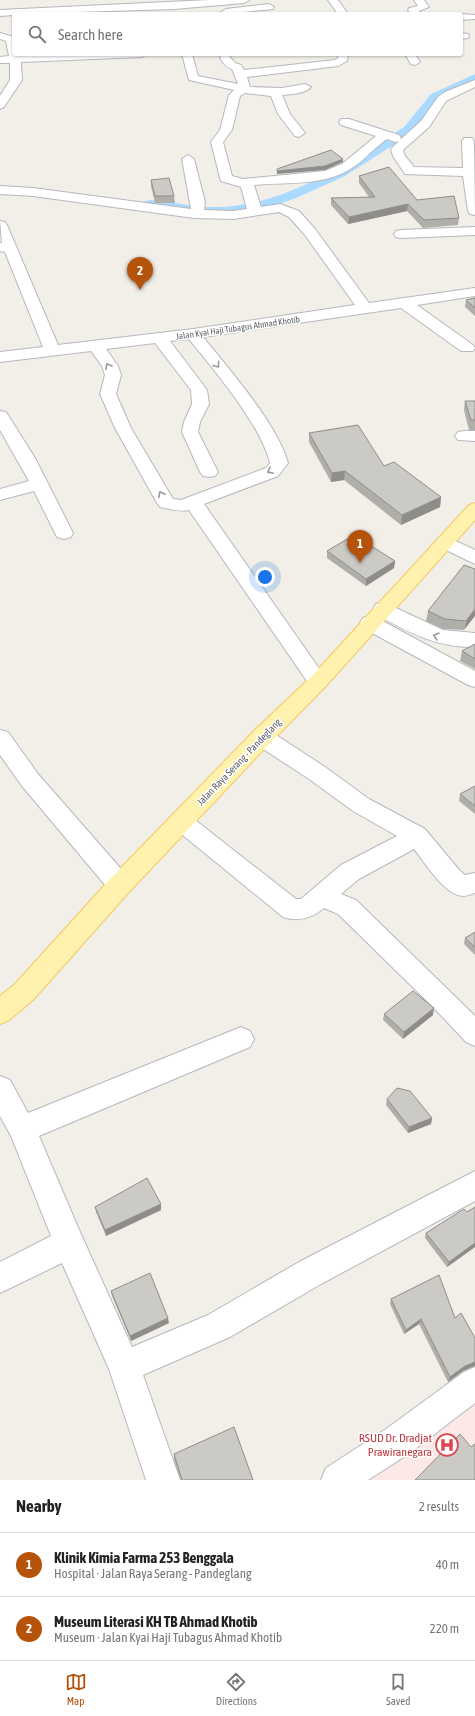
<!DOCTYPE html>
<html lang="en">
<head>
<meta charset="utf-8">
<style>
  body { margin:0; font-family:"Asap Condensed",sans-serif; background:#f2f2f2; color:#222 }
  .you { position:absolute; left:265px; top:577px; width:14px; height:14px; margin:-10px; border:3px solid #fff; border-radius:50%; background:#1a73e8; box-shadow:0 0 0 6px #1a73e833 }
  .badge { display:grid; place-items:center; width:26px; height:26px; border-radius:50%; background:#b45309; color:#fff; font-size:13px; font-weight:700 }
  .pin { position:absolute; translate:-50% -33px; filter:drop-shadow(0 1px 2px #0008) }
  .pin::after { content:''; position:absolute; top:21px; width:14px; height:12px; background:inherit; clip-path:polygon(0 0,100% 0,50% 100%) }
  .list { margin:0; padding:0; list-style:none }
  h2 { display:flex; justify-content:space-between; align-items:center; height:52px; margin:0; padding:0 16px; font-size:17px }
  h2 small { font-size:13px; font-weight:400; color:#767676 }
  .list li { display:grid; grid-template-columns:26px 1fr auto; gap:12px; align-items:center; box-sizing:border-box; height:64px; padding:0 16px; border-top:1px solid #e0e0e0 }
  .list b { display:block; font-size:15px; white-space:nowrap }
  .list p { margin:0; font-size:13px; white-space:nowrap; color:#767676 }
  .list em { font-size:13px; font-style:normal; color:#767676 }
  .icon { flex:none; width:22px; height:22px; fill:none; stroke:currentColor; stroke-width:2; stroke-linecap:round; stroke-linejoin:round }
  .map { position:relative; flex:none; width:475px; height:1480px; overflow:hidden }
  .search { position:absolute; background:#fff; box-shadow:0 1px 3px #0004; left:12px; right:12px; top:12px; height:44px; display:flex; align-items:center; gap:10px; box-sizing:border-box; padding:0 14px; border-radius:4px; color:#767676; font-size:15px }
  .sheet { height:180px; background:#fff }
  nav { display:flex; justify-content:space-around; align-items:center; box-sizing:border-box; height:56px; border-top:1px solid #e0e0e0; background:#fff; font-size:11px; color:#767676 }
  nav a { display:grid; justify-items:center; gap:2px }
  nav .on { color:#b45309 }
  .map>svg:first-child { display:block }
  .medical { fill:#fce8e6 }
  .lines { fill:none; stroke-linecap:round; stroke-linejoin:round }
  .canal { fill:#aadaff; fill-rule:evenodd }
  .minor-casing { stroke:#b5b8bc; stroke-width:2 }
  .major-casing { stroke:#f2c960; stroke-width:2 }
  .minor { fill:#fff; fill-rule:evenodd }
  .major { fill:#fff2af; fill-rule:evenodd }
  .wall { fill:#afaea9 }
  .shaded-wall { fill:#8f8d8a }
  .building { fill:#cccac5; stroke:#8f8d8a }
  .oneway { stroke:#979a9d }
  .labels { text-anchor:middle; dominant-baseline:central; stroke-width:3; stroke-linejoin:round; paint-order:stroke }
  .far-street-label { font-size:9px; fill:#5f6368; stroke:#fff }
  .street-label { font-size:10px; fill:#5f6368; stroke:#fff }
  .near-health-label { font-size:12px; fill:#be3a42; stroke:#fff; text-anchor:end }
</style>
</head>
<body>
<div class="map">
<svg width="475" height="1480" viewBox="0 0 475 1480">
  <rect width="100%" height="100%" fill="#f1efe8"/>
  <path class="medical" d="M475,1404V1480H372L467,1410Z"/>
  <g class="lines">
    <path class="canal" d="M475,74V81L439,98L412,133L406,137L345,176L296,198L265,209L219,215L150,208L145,207L143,204L145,201L150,200C173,202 197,208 220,207C286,204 343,166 398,131L404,127L431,94Z"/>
    <g class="minor-casing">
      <path id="minor" d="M209,0H249L244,3L174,9L14,14V15L0,16V10Z
        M328,0H338L348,14H338Z
        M414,0H424L429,7L419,11L421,14H411L408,10L409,8L418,6Z
        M269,4L274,7L273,9L222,14L221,12L226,9Z
        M461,14L475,15V19L461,20Z
        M0,33L14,37V54H19L20,56L147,54L142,57L21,62L22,80L4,107L0,109V96L10,80V63H0V57L9,56L6,41L0,39Z
        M461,33L468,34L469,36L468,38L461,39Z
        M182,54H192L198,76L238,84L232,69C226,67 223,63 220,58L221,56H229L235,63L241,65L244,70L335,60L338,58V54H348L347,61L338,66L247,77L250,87L282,88L305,84L311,87C305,94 291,94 282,95L290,114L305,133L299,137L295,136L278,114L271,96L245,93L240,96L232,130L223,142L232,176L243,179L325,171L342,164L376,136L341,125L339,122L341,119H349L399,135L401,138L400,140L421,121L438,97L445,92L475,80V87L446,101L429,127L403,150L405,156L414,167L463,168L462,141L464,138H472L474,141L475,215L470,214L468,211L463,176L405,174L393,156L391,149L399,141L395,142L387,139L384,141C371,151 360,165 345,172C318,186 284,182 254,185L261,207L280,204L299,211L315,229L369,303L475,288V296L417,305L473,345L475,348L473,351H461L401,308L203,337C229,369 278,425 288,463L278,476L204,504L325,677L329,682L325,687L318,689L311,687L189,510C179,512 169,509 160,507L157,503L115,428L100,394L105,375L102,366L91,351L0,362V352L43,347L5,252L0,251V243H2L0,221L5,222L7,225L58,345L193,329L355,305L305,235L289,217L279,212L233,219L194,218L33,196L0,194V186L33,188L191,209L182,159L188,155L194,159L205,202L204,210L233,211L247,209L241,187L221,181L220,178L211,142L220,130L229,95L234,90L189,80ZM189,339C214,370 261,425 270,463L266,468L181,500L173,499L131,428L116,394L121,375L118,366L106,349L155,343L191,390L192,404L184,422L182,432L200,472L203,476L209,477L215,476L218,472L198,432L200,422L209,404L207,390L170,341Z
        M405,54H415L420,62L415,65L411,64Z
        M475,227V235L401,238L396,237L394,234L396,231L401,230Z
        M0,411L6,412L35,458L73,533L71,537L64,539L57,537L34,491L0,500V489L29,481L0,430Z
        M464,431H475V441L458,440L455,436L458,432Z
        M445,536L475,550V564L438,546L436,542L438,538Z
        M383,602L443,630L475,633V647C438,648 407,632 376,614L373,609L376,604Z
        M370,616L377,618L475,671V687L468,685L363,628L360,623L363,618Z
        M262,729L270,731L325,767L369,799L425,829L460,871L465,875L475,873V893C471,894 467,896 463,896C445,896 424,861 414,849L359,879L341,894L356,900L475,1016V1046L466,1042L433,1007L338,914L324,908C312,918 298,922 283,917L174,828L170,822L174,816L182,813L190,816L296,899H301L341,865L397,836L353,811L309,779L254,743L251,737L254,731Z
        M0,730L8,732L38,774L129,878L132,885L129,892L120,895L111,892L22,786L0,755Z
        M241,1027L250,1031L254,1039L250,1047L39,1136L80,1232L132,1347L208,1315L299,1262L475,1171V1201L321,1284L230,1337L143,1375L180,1480H146L109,1369L62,1263L0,1293V1262L51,1236L11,1136L0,1116V1076L10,1080L28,1113Z
        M475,1367V1403L410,1453L368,1480H321L326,1468L386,1429L464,1372Z"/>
    </g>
    <g class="major-casing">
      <path id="major" d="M475,503V520L325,687L270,743L129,892L33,1000L9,1020L0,1024V996L15,984L111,878L254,731L311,677L469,505Z"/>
    </g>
    <use href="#minor" class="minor"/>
    <use href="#major" class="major"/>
  </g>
  <path class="wall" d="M359,176L417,200L459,218L458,225L423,228L407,211L348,224L331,205V198L369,197L359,183Z
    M151,180L174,196L175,203H155L151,186Z
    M475,298V316L465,307L466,300Z
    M465,401H475V430H469L464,410Z
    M309,433L384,466L441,497L440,507L401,525L344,480L331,482L309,442Z
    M327,551L395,561L394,568L366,586L327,558Z
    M475,569L464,630L443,629L426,621L428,611Z
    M475,644V669L460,661L462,651Z
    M475,786V814L459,801L460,794Z
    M475,932V955L464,944L465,938Z
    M384,1014L433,1015L403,1039L383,1020Z
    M387,1099L432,1118L431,1124L408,1133L386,1105Z
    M95,1207L161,1210L106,1236L96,1212Z
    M475,1207V1247L447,1267L425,1238L426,1233L467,1212Z
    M111,1291L169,1323L131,1341L112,1296Z
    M391,1299L455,1318L463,1371L448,1382L419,1324L404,1334L390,1304Z
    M174,1454L253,1480H181L174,1460Z"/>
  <path class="shaded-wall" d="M343,159V162L325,170L277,174V171Z
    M408,204L407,211L348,224L349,217Z
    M345,471L344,480L331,482L332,473Z
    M441,497L440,507L401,525L402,515Z
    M395,561L394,568L366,586V579Z
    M475,609V616L464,630L466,621Z
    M434,1008L433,1015L403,1039L404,1032Z
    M432,1118L431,1124L408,1133L409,1127Z
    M161,1204V1210L106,1236L105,1230Z
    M475,1243V1247L447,1267L449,1262Z
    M168,1318L169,1323L131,1341L130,1336Z
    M421,1319L419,1324L404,1334L406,1330Z
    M475,1362V1366L463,1371L448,1382L450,1377L465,1366Z"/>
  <path class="building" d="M331,150L343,159L325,166L277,171V169Z
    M389,167L417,200L454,196L459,218L424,220L408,204L349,217L331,198L375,197L359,176Z
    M169,178L174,196H155L151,180Z
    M475,298V308L466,300Z
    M465,401H475V420H471Z
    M358,425L384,466L394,462L441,497L402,515L345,471L332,473L309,433Z
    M354,535L395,561L366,579L327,551Z
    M464,565L475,569V609L466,621L445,619L428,611Z
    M475,644V659L462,651Z
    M475,786V806L460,794Z
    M475,932V947L465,938Z
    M413,991L434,1008L404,1032L384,1014Z
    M397,1088L410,1091L432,1118L409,1127L387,1099Z
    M147,1178L161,1204L105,1230L95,1207Z
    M475,1207V1243L449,1262L426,1233L464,1209L467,1212Z
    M150,1273L168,1318L130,1336L111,1291Z
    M439,1275L455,1318L461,1313L475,1338V1362L465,1366L450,1377L421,1319L406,1330L391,1299Z
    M234,1427L253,1480H182L174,1454Z
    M460,1434L471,1447L475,1444V1480H415Z"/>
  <defs><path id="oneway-chevron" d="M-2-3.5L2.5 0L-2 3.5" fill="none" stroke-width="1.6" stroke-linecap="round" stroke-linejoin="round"/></defs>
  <g class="oneway">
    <use href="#oneway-chevron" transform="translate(217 365) rotate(53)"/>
    <use href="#oneway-chevron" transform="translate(108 366) rotate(-119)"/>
    <use href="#oneway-chevron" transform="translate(270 471) rotate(153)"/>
    <use href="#oneway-chevron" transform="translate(161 494) rotate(-117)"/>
    <use href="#oneway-chevron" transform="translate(436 636) rotate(-164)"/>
  </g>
  <defs>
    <g id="hospital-ring" transform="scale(1.15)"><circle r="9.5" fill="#fff" stroke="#e0444e" stroke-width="1.5"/><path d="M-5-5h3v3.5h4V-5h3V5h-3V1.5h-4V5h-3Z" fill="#e0444e"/></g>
  </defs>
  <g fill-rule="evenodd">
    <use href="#hospital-ring" x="447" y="1445"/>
  </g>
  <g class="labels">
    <g class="far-street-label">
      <text transform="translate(238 328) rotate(-8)">Jalan Kyai Haji Tubagus Ahmad Khotib</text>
    </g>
    <g class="street-label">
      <text transform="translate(239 762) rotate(-46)">Jalan Raya Serang - Pandeglang</text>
    </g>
    <g class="near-health-label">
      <text x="432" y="1438">RSUD Dr. Dradjat<tspan x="432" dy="14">Prawiranegara</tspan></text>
    </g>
  </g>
</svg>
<div class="you"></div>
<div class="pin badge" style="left:360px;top:563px">1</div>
<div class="pin badge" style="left:140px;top:290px">2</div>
<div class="search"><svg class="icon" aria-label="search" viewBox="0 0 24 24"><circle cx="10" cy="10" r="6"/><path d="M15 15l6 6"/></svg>Search here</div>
</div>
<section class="sheet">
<h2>Nearby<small>2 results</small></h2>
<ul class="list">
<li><span class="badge">1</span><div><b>Klinik Kimia Farma 253 Benggala</b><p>Hospital · Jalan Raya Serang - Pandeglang</p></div><em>40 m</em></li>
<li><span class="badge">2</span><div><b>Museum Literasi KH TB Ahmad Khotib</b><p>Museum · Jalan Kyai Haji Tubagus Ahmad Khotib</p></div><em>220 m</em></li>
</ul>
</section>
<nav>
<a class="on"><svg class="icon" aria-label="map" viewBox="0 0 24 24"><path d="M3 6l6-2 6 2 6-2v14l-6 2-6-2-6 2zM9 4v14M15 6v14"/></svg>Map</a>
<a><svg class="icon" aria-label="directions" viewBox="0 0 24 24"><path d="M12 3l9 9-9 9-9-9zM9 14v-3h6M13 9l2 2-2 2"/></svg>Directions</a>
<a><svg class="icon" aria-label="saved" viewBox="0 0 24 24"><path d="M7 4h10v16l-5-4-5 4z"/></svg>Saved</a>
</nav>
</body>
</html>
